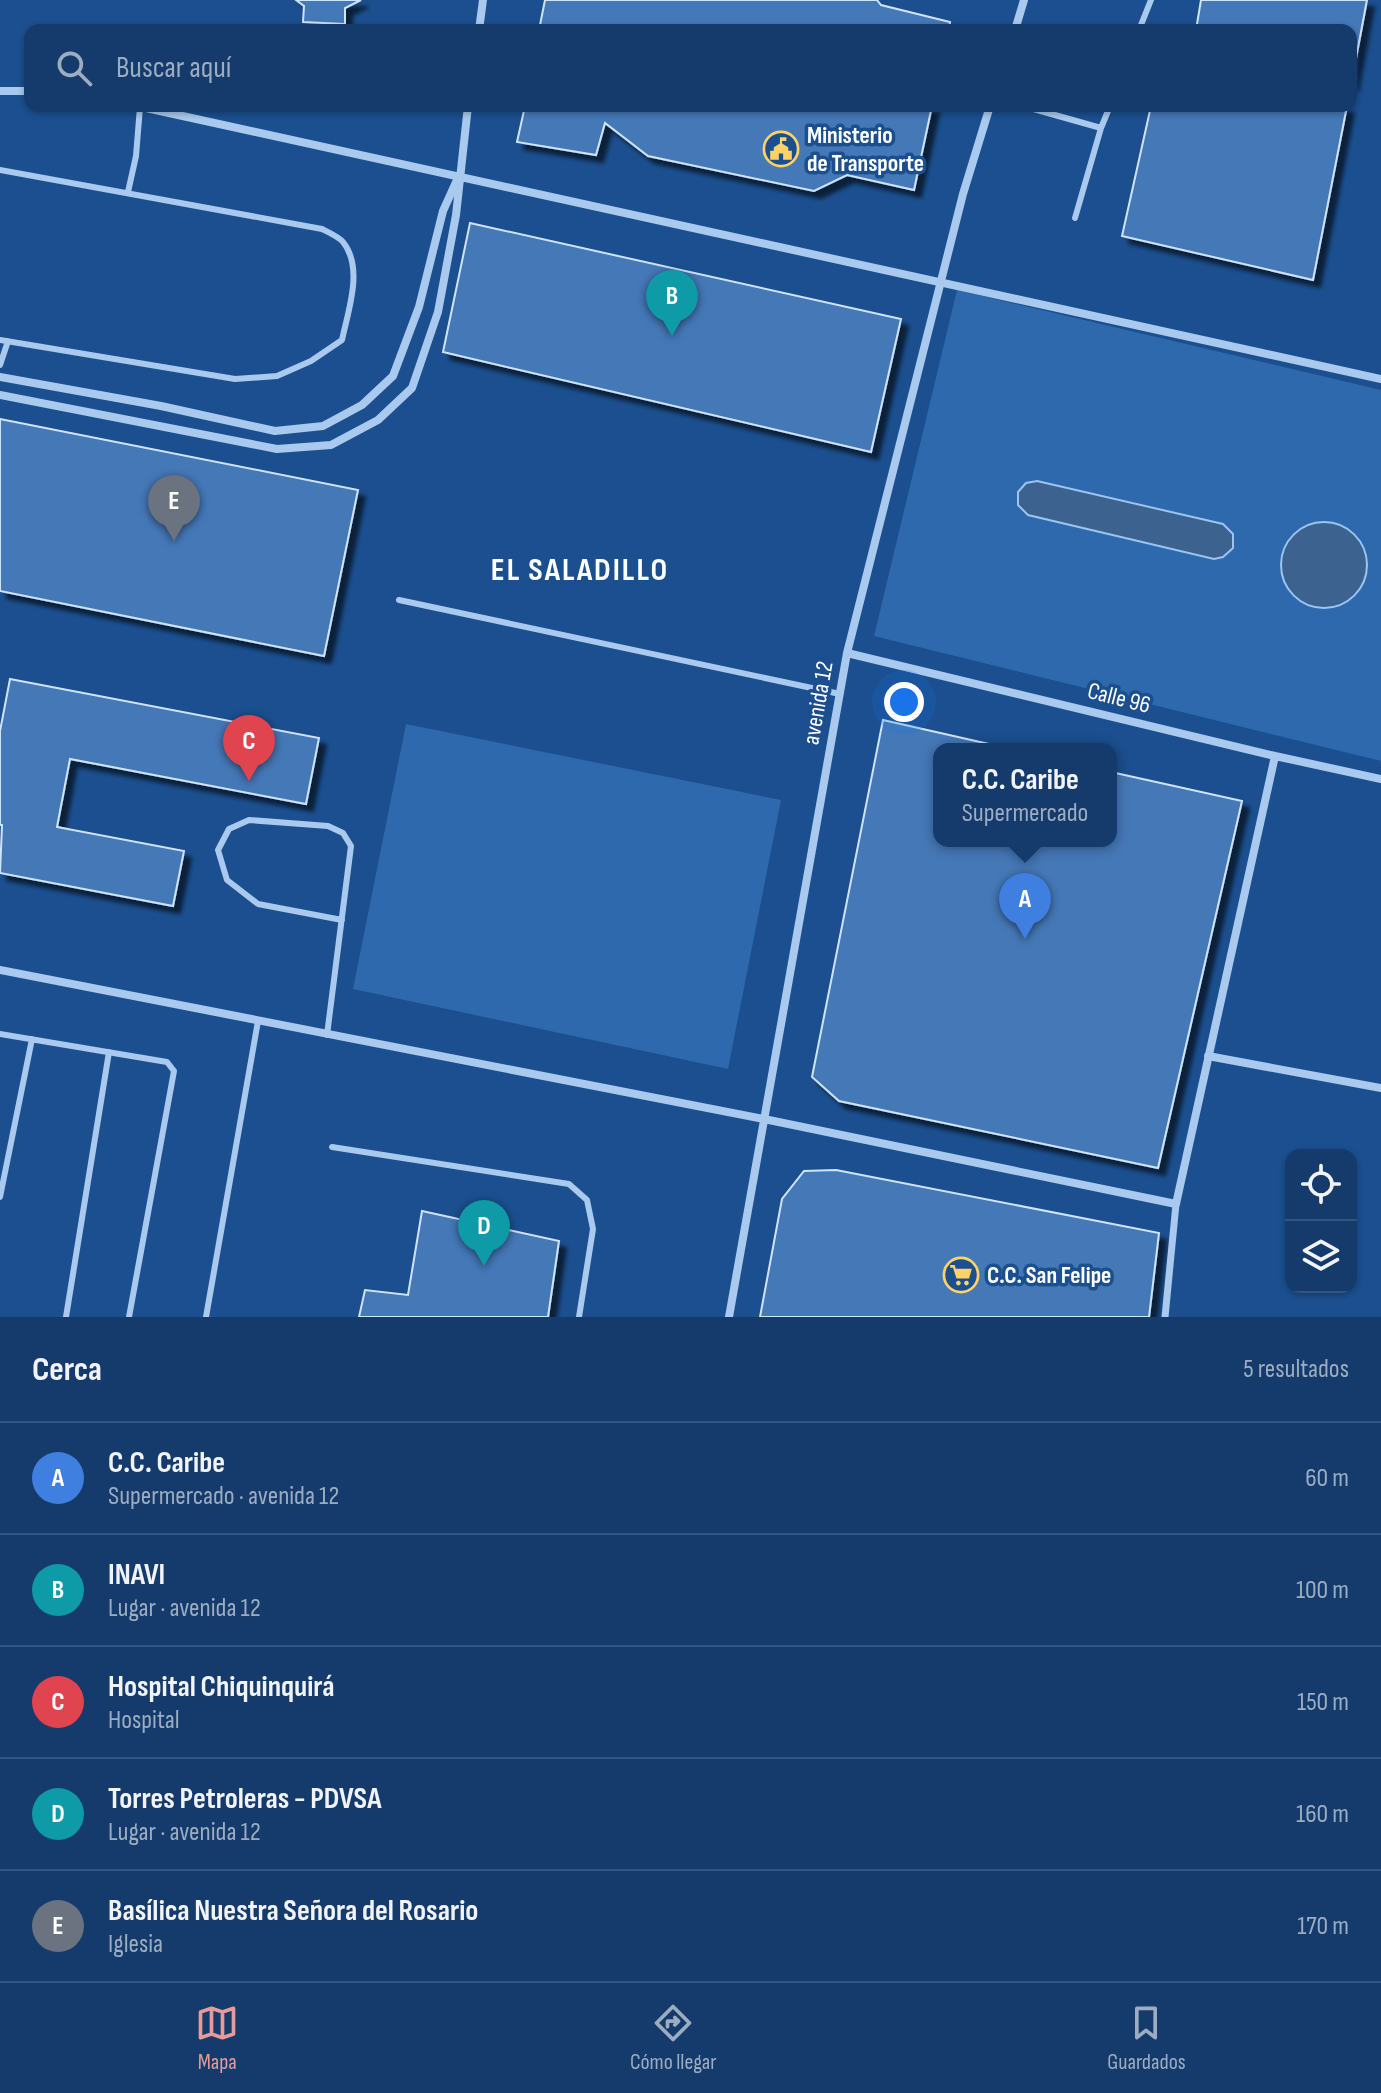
<!DOCTYPE html>
<html lang="es">
<head>
<meta charset="utf-8">
<style>
  body { margin:0; font-family:"Sofia Sans Condensed",sans-serif; background:#214673; color:#f1f3f6 }
  .controls { position:absolute; right:24px; bottom:24px; display:grid; overflow:hidden; border-radius:16px; box-shadow:0 2px 6px #0004 }
  .controls button { width:72px; height:72px; display:grid; place-items:center; padding:0; border:0; border-bottom:2px solid #33557e; background:#143b6b; color:#f1f3f6; font:40px sans-serif }
  .you { position:absolute; left:904px; top:702px; width:28px; height:28px; margin:-20px; border:6px solid #fff; border-radius:50%; background:#1a73e8; box-shadow:0 0 0 12px #1a73e833 }
  .badge { display:grid; place-items:center; width:52px; height:52px; border-radius:50%; background:#e69b98; color:#fff; font-size:26px; font-weight:700 }
  .pin { position:absolute; translate:-50% -66px; filter:drop-shadow(0 2px 4px #0008) }
  .pin::after { content:''; position:absolute; top:42px; width:28px; height:24px; background:inherit; clip-path:polygon(0 0,100% 0,50% 100%) }
  .popup { position:absolute; left:933px; top:743px; width:184px; height:104px; box-sizing:border-box; display:grid; place-content:center; border-radius:16px; background:#143b6b; filter:drop-shadow(0 2px 6px #0005); font-size:26px; white-space:nowrap; color:#9dadc1 }
  .popup b { font-size:30px; color:#f1f3f6 }
  .popup::after { content:''; position:absolute; left:50%; top:100%; margin-left:-16px; border:16px solid transparent; border-top-color:#143b6b }
  .list { margin:0; padding:0; list-style:none }
  h2 { display:flex; justify-content:space-between; align-items:center; height:104px; margin:0; padding:0 32px; font-size:34px }
  h2 small { font-size:26px; font-weight:400; color:#9dadc1 }
  .list li { display:grid; grid-template-columns:52px 1fr auto; gap:24px; align-items:center; box-sizing:border-box; height:112px; padding:0 32px; border-top:2px solid #33557e }
  .list b { display:block; font-size:30px; white-space:nowrap }
  .list p { margin:0; font-size:26px; white-space:nowrap; color:#9dadc1 }
  .list em { font-size:26px; font-style:normal; color:#9dadc1 }
  .icon { flex:none; width:44px; height:44px; fill:none; stroke:currentColor; stroke-width:2; stroke-linecap:round; stroke-linejoin:round }
  .map { position:relative; flex:none; width:1381px; height:1317px; overflow:hidden }
  .search { position:absolute; background:#143b6b; box-shadow:0 2px 6px #0004; left:24px; right:24px; top:24px; height:88px; display:flex; align-items:center; gap:20px; box-sizing:border-box; padding:0 28px; border-radius:16px; color:#9dadc1; font-size:30px }
  .sheet { height:664px; background:#143b6b }
  nav { display:flex; justify-content:space-around; align-items:center; box-sizing:border-box; height:112px; border-top:2px solid #33557e; background:#143b6b; font-size:22px; color:#9dadc1 }
  nav a { display:grid; justify-items:center; gap:4px }
  nav .on { color:#e69b98 }
  .map>svg:first-child { display:block }
  .green { fill:#2e69ad }
  .water { fill:#3c6290; stroke:#9cc4f0; stroke-width:2 }
  .building { fill:#4478b7; stroke:#cfe3fa; stroke-width:2; filter:url(#shadow) }
  .lines { fill:none; stroke-linecap:round; stroke-linejoin:round }
  .service { stroke:#a9c9ee; stroke-width:6 }
  .pedestrian { stroke:#a9c9ee; stroke-width:7 }
  .minor { stroke:#a9c9ee; stroke-width:8 }
  .labels { text-anchor:middle; dominant-baseline:central; stroke-width:7; stroke-linejoin:round; paint-order:stroke }
  .poi-label { font-size:24px; font-weight:bold; fill:#fff; stroke:#1b4f8f; text-anchor:start }
  .street-label { font-size:24px; fill:#fff; stroke:#1b4f8f }
  .district-label { font-size:32px; font-weight:bold; letter-spacing:2px; fill:#fff; stroke:#1b4f8f }
</style>
</head>
<body>
<div class="map">
<svg width="1381" height="1317" viewBox="0 0 1381 1317">
  <defs>
    <filter id="shadow"><feDropShadow dx="7" dy="7" stdDeviation="2" flood-color="#0009"/></filter>
  </defs>
  <rect width="100%" height="100%" fill="#1b4f8f"/>
  <path class="green" d="M957,290L1381,390V761L874,636Z
    M406,724L781,800L728,1069L353,989Z"/>
  <path class="water" d="M1037,481L1223,524L1233,534V548L1223,557L1214,559L1028,515L1018,505V492L1026,483Z
    M1281 565a43 43 0 1 1 86 0a43 43 0 1 1-86 0Z"/>
  <path class="building" d="M296,0H361L345,8V24L303,22L304,6Z
    M545,0H877L881,5L950,22L949,30H539Z
    M1201,0H1367L1351,85V30H1196Z
    M525,106H932L914,190L847,175L814,191L648,156L605,123L596,155L517,142Z
    M1151,106H1347L1313,280L1122,236Z
    M470,223L901,319L871,452L443,352Z
    M0,419L358,490L324,656L0,591Z
    M10,679L319,738L306,804L70,759L57,827L184,851L173,906L0,873L2,825H0V731Z
    M883,720L1011,749H939V841H1111V772L1242,801L1158,1168L839,1101L812,1077Z
    M836,1170L1159,1233L1149,1317H760L782,1199L804,1171Z
    M422,1211L559,1241L548,1317H359L365,1290L408,1295Z"/>
  <g class="lines">
    <path class="service" d="M1139,30L1151,0
      M1023,106L1101,128L1110,106
      M0,170L322,229C328,232 339,237 343,242C364,268 348,311 342,340L311,361L277,376L235,379L0,340
      M128,192L136,156L140,107
      M1075,218L1101,128
      M0,365L8,341
      M399,600L840,694
      M0,1034L167,1062L174,1071L129,1317
      M327,1035L351,846L343,833L328,826L249,820L229,829L218,850L227,880L258,904L342,920
      M332,1147L569,1184L587,1200L593,1229L579,1317
      M0,1197L32,1039
      M66,1317L109,1052
      M206,1317L258,1021"/>
    <path class="pedestrian" d="M1165,1317L1176,1204"/>
    <path class="minor" d="M479,30L483,0
      M1015,30L1024,0
      M0,91H30
      M137,106L1381,379
      M0,377L161,406L275,431L323,426L362,405L393,376L419,307L443,211L457,180
      M0,395L277,449L331,445L378,420L412,388L438,312L456,215L468,106
      M847,653L1275,756L1381,779
      M0,970L764,1119L1176,1204L1275,756
      M1208,1056L1381,1088
      M729,1317L847,653L963,194L990,106"/>
  </g>
  <defs>
    <g id="civic-ring" transform="scale(1.8)"><circle r="9.5" fill="#1b4f8f" stroke="#ffd166" stroke-width="1.5"/><path d="M-.6-6.5H3V-4.5H.6V-3L4-1V1h2V6H-6V1h2V-1L-.6-3ZM-1.2 2.5V6h2.4V2.5Z" fill="#ffd166"/></g>
    <g id="supermarket-ring" transform="scale(1.8)"><circle r="9.5" fill="#1b4f8f" stroke="#ffd166" stroke-width="1.5"/><path d="M-6-5.5h2.5l.6 2H6L4.5 2H-2.5L-4.4-4H-6ZM-1.5 3.2a1.3 1.3 0 1 0 .1 0ZM3 3.2a1.3 1.3 0 1 0 .1 0Z" fill="#ffd166"/></g>
  </defs>
  <g fill-rule="evenodd">
    <use href="#civic-ring" x="781" y="149"/>
    <use href="#supermarket-ring" x="961" y="1275"/>
  </g>
  <g class="labels">
    <g class="poi-label">
      <text x="807" y="135">Ministerio<tspan x="807" dy="28">de Transporte</tspan></text>
      <text x="987" y="1275">C.C. San Felipe</text>
    </g>
    <g class="street-label">
      <text transform="translate(1119 698) rotate(14)">Calle 96</text>
      <text transform="translate(818 703) rotate(-80)">avenida 12</text>
    </g>
    <g class="district-label">
      <text x="580" y="570">EL SALADILLO</text>
    </g>
  </g>
</svg>
<div class="controls">
<button><svg class="icon" aria-label="locate" viewBox="0 0 24 24"><circle cx="12" cy="12" r="6"/><path d="M12 2v4M12 18v4M2 12h4M18 12h4"/></svg></button>
<button><svg class="icon" aria-label="layers" viewBox="0 0 24 24"><path d="M12 4l9 5-9 5-9-5zM3 14l9 5 9-5"/></svg></button>
</div>
<div class="you"></div>
<div class="pin badge" style="left:1025px;top:939px;background:#3f7fe0">A</div>
<div class="popup"><b>C.C. Caribe</b>Supermercado</div>
<div class="pin badge" style="left:672px;top:336px;background:#0f9aa8">B</div>
<div class="pin badge" style="left:249px;top:781px;background:#e0444e">C</div>
<div class="pin badge" style="left:484px;top:1266px;background:#0f9aa8">D</div>
<div class="pin badge" style="left:174px;top:541px;background:#6b7280">E</div>
<div class="search"><svg class="icon" aria-label="search" viewBox="0 0 24 24"><circle cx="10" cy="10" r="6"/><path d="M15 15l6 6"/></svg>Buscar aquí</div>
</div>
<section class="sheet">
<h2>Cerca<small>5 resultados</small></h2>
<ul class="list">
<li><span class="badge" style="background:#3f7fe0">A</span><div><b>C.C. Caribe</b><p>Supermercado · avenida 12</p></div><em>60 m</em></li>
<li><span class="badge" style="background:#0f9aa8">B</span><div><b>INAVI</b><p>Lugar · avenida 12</p></div><em>100 m</em></li>
<li><span class="badge" style="background:#e0444e">C</span><div><b>Hospital Chiquinquirá</b><p>Hospital</p></div><em>150 m</em></li>
<li><span class="badge" style="background:#0f9aa8">D</span><div><b>Torres Petroleras - PDVSA</b><p>Lugar · avenida 12</p></div><em>160 m</em></li>
<li><span class="badge" style="background:#6b7280">E</span><div><b>Basílica Nuestra Señora del Rosario</b><p>Iglesia</p></div><em>170 m</em></li>
</ul>
</section>
<nav>
<a class="on"><svg class="icon" aria-label="map" viewBox="0 0 24 24"><path d="M3 6l6-2 6 2 6-2v14l-6 2-6-2-6 2zM9 4v14M15 6v14"/></svg>Mapa</a>
<a><svg class="icon" aria-label="directions" viewBox="0 0 24 24"><path d="M12 3l9 9-9 9-9-9zM9 14v-3h6M13 9l2 2-2 2"/></svg>Cómo llegar</a>
<a><svg class="icon" aria-label="saved" viewBox="0 0 24 24"><path d="M7 4h10v16l-5-4-5 4z"/></svg>Guardados</a>
</nav>
</body>
</html>
